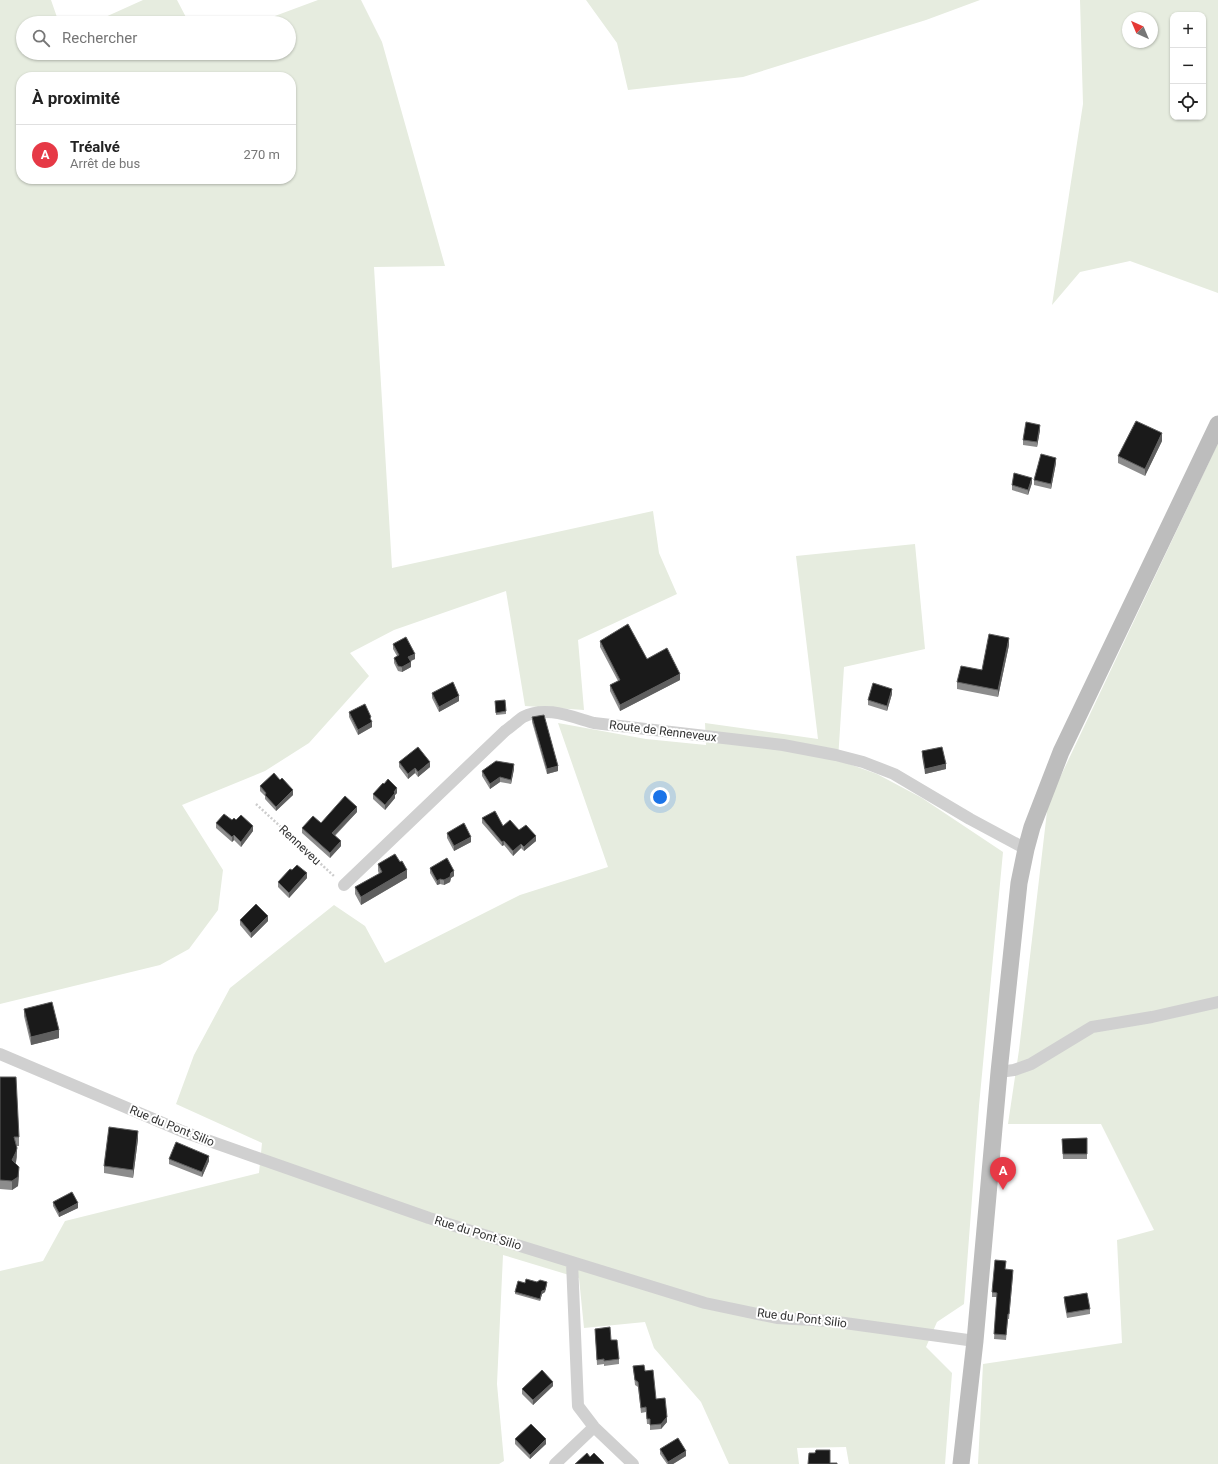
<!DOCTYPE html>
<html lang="fr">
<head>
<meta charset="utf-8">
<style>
  body { margin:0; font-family:Roboto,sans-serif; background:#f2f2f2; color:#222 }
  .controls { position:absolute; right:12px; top:12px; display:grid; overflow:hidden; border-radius:8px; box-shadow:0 1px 3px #0004 }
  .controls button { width:36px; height:36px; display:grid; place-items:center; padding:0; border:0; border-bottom:1px solid #e0e0e0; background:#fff; color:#222; font:20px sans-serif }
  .compass { position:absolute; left:1122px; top:12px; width:36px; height:36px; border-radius:50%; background:#fff; box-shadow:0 1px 3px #0004; rotate:316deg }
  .you { position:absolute; left:660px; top:797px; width:14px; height:14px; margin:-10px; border:3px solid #fff; border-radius:50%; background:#1a73e8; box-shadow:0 0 0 6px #1a73e833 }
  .badge { display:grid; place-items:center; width:26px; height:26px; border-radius:50%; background:#e63946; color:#fff; font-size:13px; font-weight:700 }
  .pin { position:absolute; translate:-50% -33px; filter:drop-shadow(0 1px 2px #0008) }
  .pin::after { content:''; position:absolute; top:21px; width:14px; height:12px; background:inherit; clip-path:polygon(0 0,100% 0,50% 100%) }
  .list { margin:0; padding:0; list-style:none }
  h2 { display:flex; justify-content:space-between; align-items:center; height:52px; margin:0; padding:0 16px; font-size:17px }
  h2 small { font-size:13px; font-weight:400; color:#767676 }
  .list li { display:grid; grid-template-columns:26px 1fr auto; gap:12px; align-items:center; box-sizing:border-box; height:60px; padding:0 16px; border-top:1px solid #e0e0e0 }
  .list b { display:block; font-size:15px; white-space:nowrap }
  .list p { margin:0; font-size:13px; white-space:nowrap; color:#767676 }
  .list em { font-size:13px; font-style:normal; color:#767676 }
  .icon { flex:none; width:22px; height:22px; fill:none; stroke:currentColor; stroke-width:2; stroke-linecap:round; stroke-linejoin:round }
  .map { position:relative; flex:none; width:1218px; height:1464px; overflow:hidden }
  .search { position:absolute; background:#fff; box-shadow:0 1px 3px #0004; left:16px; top:16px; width:280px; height:44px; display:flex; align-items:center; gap:10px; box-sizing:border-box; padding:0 14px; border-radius:22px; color:#767676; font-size:15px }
  .panel { position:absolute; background:#fff; box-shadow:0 1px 3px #0004; left:16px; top:72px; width:280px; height:112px; border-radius:16px }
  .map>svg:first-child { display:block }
  .green { fill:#e6ecdf; fill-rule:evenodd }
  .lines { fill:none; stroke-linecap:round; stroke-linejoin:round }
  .path { stroke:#cdcdcd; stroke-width:2.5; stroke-dasharray:2 2; stroke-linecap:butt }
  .street { stroke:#d0d0d0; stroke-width:12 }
  .secondary { stroke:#bdbdbd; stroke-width:17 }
  .wall { fill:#8c8c8c }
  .shaded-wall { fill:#5f5f5f }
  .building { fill:#1a1a1a; stroke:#5f5f5f }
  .labels { text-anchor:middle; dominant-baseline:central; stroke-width:4; stroke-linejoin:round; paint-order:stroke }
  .street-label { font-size:12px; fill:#333; stroke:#fff }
</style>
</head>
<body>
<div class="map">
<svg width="1218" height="1464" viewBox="0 0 1218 1464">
  <rect width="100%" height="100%" fill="#fff"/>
  <path class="green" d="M0,0H51L59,23H23V53H289V23H256L318,0H361L382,42L445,266L374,267L392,568L653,511L659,553L677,594L578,640L584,710L525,706L506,591L394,630L350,653L369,676L309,743L265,771L182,805L223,870L218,910L189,949L160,965L0,1004ZM21,77H291V179H21Z
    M143,0H177L189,23H92Z
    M586,0H980L926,20L743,77L628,90L617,43Z
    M1080,0H1218V293L1130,261L1080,272L1052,305L1083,104ZM1173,15H1203V117H1173ZM1128,18H1152V42H1128Z
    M1218,443V1464H978L983,1364L1122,1343L1117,1240L1154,1230L1101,1124H1008L1019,1050L1048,803Z
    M915,544L925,649L844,667L838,760L877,774L922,798L1003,852L979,1106L964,1304L937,1322L926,1347L952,1373L945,1464H849L846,1447L797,1448L799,1464H729L701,1402L654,1348L645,1322L584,1328L579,1278L503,1255L497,1384L504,1461L499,1464H0V1271L43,1261L65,1221L259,1173L262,1143L176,1104L194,1055L230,988L334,905L365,926L385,963L520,895L608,867L558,723L646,739L706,745L705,723L818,739L796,556Z"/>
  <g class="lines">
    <path class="path" d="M256,804L335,877"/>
    <path class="street" d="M344,885L505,731C511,727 517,721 523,717C545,705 572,717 594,723L783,745L836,755L863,762L894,774L970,819L1026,849
      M0,1054L184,1132L429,1218L705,1303L777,1318L830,1321L975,1341
      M999,1072L1014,1070L1031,1064L1092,1027L1152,1017L1218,1002
      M572,1262L578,1406L594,1427L633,1464
      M555,1464L594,1427"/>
    <path class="secondary" d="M961,1464L975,1341L999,1072L1019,883L1026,849L1032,827L1061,752L1218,424"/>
  </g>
  <path class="wall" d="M1040,430L1037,447L1023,445V440Z
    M1162,441L1145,476L1118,463V456Z
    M1056,463L1051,489L1034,485V480Z
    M1032,483L1028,495L1012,490V485Z
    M600,641L647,659L680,680L620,711L610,691V685L618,681L600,647Z
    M393,644L415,659L411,661V667L402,672L398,671L394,663V658L397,656L393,649Z
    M1009,645L998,697L957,689V682L982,670Z
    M432,693L459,701L439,712L432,698Z
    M892,694L887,711L868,705V700Z
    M495,701L506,711V714L496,715Z
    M349,712L371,721L372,727L358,735L349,717Z
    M532,717L558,771L547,774L532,722Z
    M922,751L946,769L925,774L922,756Z
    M399,762L430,767L418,777L415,773L408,779L399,767Z
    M514,769L511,784L500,782L490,789L482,776V771Z
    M260,786L293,795L276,811L265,799V796L260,791Z
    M397,793L395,795V798L385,810L373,799V794Z
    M357,812L335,836L341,846L330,858L302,833V828L321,823Z
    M482,818L503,826L519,830L536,841L524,851L521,848L513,856L504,845L502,846L482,823Z
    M232,820H236L253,831L241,847L234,840L232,842L216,828V823Z
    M447,833L471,842L454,851L447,838Z
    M378,864L407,878L361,905L355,894V887L379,874L378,871Z
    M430,868L454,876L451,878L450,882L444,885L440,884L437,885L430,873Z
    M292,870L307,878L289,898L278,887V882Z
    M240,920L268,921L251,938L240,925Z
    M24,1009L59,1038L31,1045L24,1016Z
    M0,1077L19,1137V1146H17V1157L16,1162L15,1164L19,1177L18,1186L12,1190L0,1189Z
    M1087,1138V1159H1063L1062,1139Z
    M138,1139L133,1178L104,1173V1166Z
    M169,1159L209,1161L202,1177L169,1164Z
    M53,1202L78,1208L59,1217L53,1206Z
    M1006,1269L1013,1275L1009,1319H1008L1006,1340L994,1339L997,1297H992V1292Z
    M547,1285L545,1292L542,1294L540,1301L515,1294V1292Z
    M1064,1297L1090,1309V1314L1067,1318L1064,1302Z
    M595,1329L611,1340L619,1359V1364L604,1366V1364L597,1365Z
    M633,1366L645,1371L656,1399L667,1422L661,1429L650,1430V1424H647L646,1412L641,1413L638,1387L635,1385Z
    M553,1386L533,1405L522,1394V1389Z
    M515,1439L546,1444L530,1459L515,1444Z
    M660,1449L686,1456L673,1464H667L660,1454Z"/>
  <path class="shaded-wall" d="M1040,425V430L1037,447V442Z
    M1162,433V441L1145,476V469Z
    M1056,458V463L1051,489V484Z
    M1032,478V483L1028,495V490Z
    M1009,638V645L998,697V690Z
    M415,654V659L408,662V657Z
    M411,662V667L402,672V667Z
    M680,674V680L620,711V705Z
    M892,689V694L887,711V706Z
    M459,696V701L439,712V707Z
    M372,722V727L358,735V730Z
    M430,762V767L418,777V772Z
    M514,764V769L511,784V780Z
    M946,764V769L925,774V769Z
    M558,766V771L547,774V769Z
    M415,768V773L408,779V774Z
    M500,777V782L490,789V784Z
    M397,788V793L395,795V798L385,810V805Z
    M293,790V795L276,811V807Z
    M357,807V812L332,838V833Z
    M253,826V831L241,847V842Z
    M234,835V840L232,842V837Z
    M536,836V841L524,851V847Z
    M471,837V842L454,851V846Z
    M341,841V846L330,858V853Z
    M504,841V845L502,846V842Z
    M521,844V848L513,856V851Z
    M407,870V878L361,905V897Z
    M454,871V876L451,878L450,882L444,885V880L451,873Z
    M307,873V878L289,898V893Z
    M440,879V884L437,885V881Z
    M268,916V921L251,938V933Z
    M59,1030V1038L31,1045V1037Z
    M138,1131V1139L133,1178V1170Z
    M17,1148L16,1162L12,1169V1160Z
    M209,1156V1161L202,1177V1172Z
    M19,1167L18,1186L12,1190V1181Z
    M78,1203V1208L59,1217V1213Z
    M547,1282L545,1292L542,1294L540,1301V1299L542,1291Z
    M553,1382V1386L533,1405V1400Z
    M667,1417V1422L661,1429V1424Z
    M546,1439V1444L530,1459V1455Z
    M686,1451V1456L673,1464H668V1462Z"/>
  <path class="building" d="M1136,421L1162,433L1145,469L1118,456Z
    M1026,422L1040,425L1037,442L1023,440Z
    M1041,454L1056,458L1051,484L1034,480Z
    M1014,473L1032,478L1028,490L1012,485Z
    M628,624L647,659L667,648L680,674L620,705L610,685L620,680L600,641Z
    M989,634L1009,638L998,690L957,682L961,666L982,670Z
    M406,637L415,654L408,657L411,662L402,667L398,666L394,658L399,655L393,644Z
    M453,682L459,696L439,707L432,693Z
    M873,683L892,689L887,706L868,700Z
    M505,700L506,711L496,713L495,701Z
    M365,704L371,717L370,718L372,722L358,730L349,712Z
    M544,715L558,766L547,769L532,717Z
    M418,747L430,762L418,772L415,768L408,774L399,762Z
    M942,747L946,764L925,769L922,751Z
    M496,761L514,764L511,780L500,777L490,784L482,771Z
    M274,773L280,780L282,778L293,790L276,807L265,795L266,793L260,786Z
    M388,779L397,788L394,792L395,793L385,805L373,794L383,783L384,784Z
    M345,796L357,807L332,833L341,841L330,853L302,828L313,816L321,823Z
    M495,811L503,826L510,820L519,830L526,825L536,836L524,847L521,844L513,851L504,841L502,842L482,818Z
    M224,814L232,820L234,818L236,820L241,815L253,826L241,842L234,835L232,837L216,823Z
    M464,823L471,837L454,846L447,833Z
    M395,854L400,862L402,861L407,870L361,897L355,887L382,872L378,864Z
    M447,858L454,871L451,873L450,877L444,880L440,879L437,881L430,868Z
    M297,865L307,873L289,893L278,882L290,869L292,870Z
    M256,904L268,916L251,933L240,920Z
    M52,1002L59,1030L31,1037L24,1009Z
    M0,1077H16L19,1137H14L17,1148L16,1152L12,1160L19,1167L18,1177L12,1181L0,1180Z
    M109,1127L138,1131L133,1170L104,1166Z
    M1087,1138V1154H1063L1062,1139Z
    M176,1142L209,1156L202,1172L169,1159Z
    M72,1192L78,1203L59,1213L53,1202Z
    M995,1260L1006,1261L1005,1269L1013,1270L1009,1314H1008L1006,1335L994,1334L997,1293L992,1292Z
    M526,1279L537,1282L540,1280L547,1282L545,1290L542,1291L540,1299L515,1292L518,1281L525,1283Z
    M1087,1293L1090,1309L1067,1313L1064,1297Z
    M610,1327L611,1340H617L619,1359L604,1361V1359L597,1360L595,1329Z
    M644,1365L645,1371L653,1370L656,1399L665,1398L667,1417L661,1424L650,1425V1419H647L646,1407L641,1408L638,1382L635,1380L633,1366Z
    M542,1370L553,1382L533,1400L522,1389Z
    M531,1424L546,1439L530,1455L515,1439Z
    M678,1438L686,1451L668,1462L660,1449Z
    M816,1450H830V1463H837V1464H808L809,1453H815Z
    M587,1453L590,1457L594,1453L604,1463L603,1464H575Z"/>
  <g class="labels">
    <g class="street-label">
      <text transform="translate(663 731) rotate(7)">Route de Renneveux</text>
      <text transform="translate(300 845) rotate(43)">Renneveu</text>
      <text transform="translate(172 1126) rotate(22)">Rue du Pont Silio</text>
      <text transform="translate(478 1233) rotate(17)">Rue du Pont Silio</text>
      <text transform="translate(802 1318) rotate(7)">Rue du Pont Silio</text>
    </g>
  </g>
</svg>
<div class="controls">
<button>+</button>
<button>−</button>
<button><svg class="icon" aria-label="locate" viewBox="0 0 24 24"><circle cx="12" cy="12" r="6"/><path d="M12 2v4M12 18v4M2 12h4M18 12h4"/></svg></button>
</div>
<svg class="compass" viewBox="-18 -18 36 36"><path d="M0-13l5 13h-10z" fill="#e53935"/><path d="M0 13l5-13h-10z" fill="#767676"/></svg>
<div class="you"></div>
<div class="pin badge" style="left:1003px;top:1190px">A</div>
<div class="search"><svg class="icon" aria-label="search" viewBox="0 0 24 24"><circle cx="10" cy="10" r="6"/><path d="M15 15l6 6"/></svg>Rechercher</div>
<section class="panel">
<h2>À proximité<small></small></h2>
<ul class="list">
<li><span class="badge">A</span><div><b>Tréalvé</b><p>Arrêt de bus</p></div><em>270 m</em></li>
</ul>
</section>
</div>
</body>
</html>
